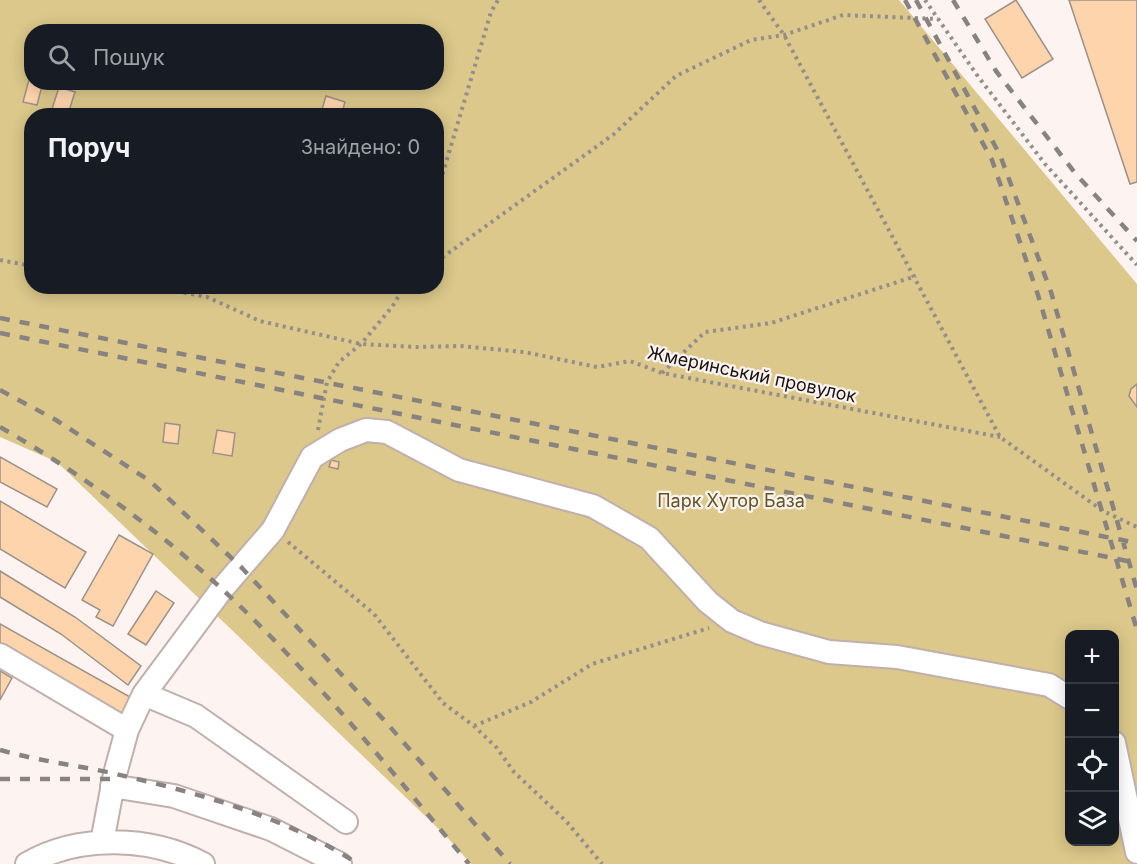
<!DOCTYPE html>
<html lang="uk">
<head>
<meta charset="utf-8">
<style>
  body { margin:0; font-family:Inter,sans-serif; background:#20242c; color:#f1f3f6 }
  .controls { position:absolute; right:18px; bottom:18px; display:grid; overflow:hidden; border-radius:12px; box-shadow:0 3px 15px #0003 }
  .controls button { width:54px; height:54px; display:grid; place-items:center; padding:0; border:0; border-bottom:2px solid #363941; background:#171b24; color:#f1f3f6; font:30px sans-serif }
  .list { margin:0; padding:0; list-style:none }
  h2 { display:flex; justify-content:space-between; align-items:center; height:78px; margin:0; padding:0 24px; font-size:26px }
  h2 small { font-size:20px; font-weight:400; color:#9ea1a6 }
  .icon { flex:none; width:33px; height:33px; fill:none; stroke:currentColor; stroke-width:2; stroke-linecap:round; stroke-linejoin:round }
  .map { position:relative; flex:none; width:1137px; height:864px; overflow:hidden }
  .search { position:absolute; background:#171b24; box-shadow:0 3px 15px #0003; left:24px; top:24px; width:420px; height:66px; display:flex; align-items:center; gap:15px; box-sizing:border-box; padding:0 21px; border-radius:24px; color:#9ea1a6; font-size:22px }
  .panel { position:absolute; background:#171b24; box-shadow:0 3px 15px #0003; left:24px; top:108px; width:420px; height:186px; border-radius:24px }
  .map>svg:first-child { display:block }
  .green { fill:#dbc88a; fill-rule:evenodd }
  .building { fill:#fed4ad; stroke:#9b9188; stroke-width:1.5 }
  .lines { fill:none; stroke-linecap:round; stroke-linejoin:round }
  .minor-casing { stroke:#bfb0ac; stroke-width:26 }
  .path { stroke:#958e8c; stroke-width:4; stroke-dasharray:3 4.5; stroke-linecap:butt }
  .minor { stroke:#fff; stroke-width:22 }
  .rail { stroke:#888280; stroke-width:4.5; stroke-dasharray:10 10; stroke-linecap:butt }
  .labels { text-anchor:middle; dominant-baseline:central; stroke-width:4.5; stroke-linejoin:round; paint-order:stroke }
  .street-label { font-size:18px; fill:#191413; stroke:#fdf4f1 }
  .park-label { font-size:18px; fill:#625321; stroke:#fdf4f1 }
</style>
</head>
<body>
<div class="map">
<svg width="1137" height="864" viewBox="0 0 1137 864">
  <rect width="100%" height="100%" fill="#fdf4f1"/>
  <path class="green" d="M0,0H899L1137,284V864H471L446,836L57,462L0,437ZM32,32H436V82H32ZM32,116H436V286H32ZM1070,634H1114V842H1070Z"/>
  <path class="building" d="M1016,0L1053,59L1022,78L985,19Z
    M1069,0H1137V182L1130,184Z
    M30,76L32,82H43L37,105L23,102Z
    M59,87L75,92L68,114L52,109Z
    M326,96L345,102L341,116H320Z
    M1137,384V407L1129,396L1131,389Z
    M165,423L180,425L178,444L163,442Z
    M217,430L235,433L232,456L213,453Z
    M0,457L57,489L47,507L0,482Z
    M331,460L339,462L338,469L329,467Z
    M0,501L86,552L65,588L0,549Z
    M119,535L153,554L113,626L96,617L100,610L82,600Z
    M0,571L75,617L141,666L128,685L61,634L0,597Z
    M156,591L174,603L146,645L128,634Z
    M0,624L139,702L128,720L0,647Z
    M0,671L12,678L0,700Z"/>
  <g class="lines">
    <g class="minor-casing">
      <path id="minor" d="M0,655L127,730
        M144,694L196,716L346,822
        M1114,743L1137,852
        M112,786L174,796L271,829L340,864
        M102,842L115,774L127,730L144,694L222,589L273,530L312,457L340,440L366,430L387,432L459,470L593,506L649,538L708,602L732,621L760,633L829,652L897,657L1049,685L1070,698
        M27,864C78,834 151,836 203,864"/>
    </g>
    <path class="path" d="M759,0L784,35L1000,437L1103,511L1137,527
      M925,0L977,75L1045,164L1137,265
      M436,196L491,12L498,0
      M0,260L32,266
      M436,262L614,134L676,76L751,40L784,35L843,15L938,19
      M147,286L207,297L260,321L361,344L415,347L460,346L524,352L597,367L630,361L662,373L1000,437
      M662,373L705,332L771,323L916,276
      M318,430L327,382L339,362L361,344L392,307L405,286
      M288,542L374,614L443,703L474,726L497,748L514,772L566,821L602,864
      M474,726L531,702L592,664L709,628"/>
    <use href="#minor" class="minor"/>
    <path class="rail" d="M905,0L992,160L1038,295L1137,630
      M916,0L1000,155L1051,292L1137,590
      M953,0L996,71L1075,173L1137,241
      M0,318L1137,543
      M0,333L1137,563
      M0,390L56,420L150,481L242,568L384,720L510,864
      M0,427C80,473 156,528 223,590C313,674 391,770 469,864
      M0,750C38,761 77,765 116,774C198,793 287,817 358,864
      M0,779H110"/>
  </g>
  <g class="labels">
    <g class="street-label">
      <text transform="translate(752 374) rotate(12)">Жмеринський провулок</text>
    </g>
    <g class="park-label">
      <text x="731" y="500">Парк Хутор База</text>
    </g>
  </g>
</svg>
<div class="controls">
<button>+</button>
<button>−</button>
<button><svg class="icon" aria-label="locate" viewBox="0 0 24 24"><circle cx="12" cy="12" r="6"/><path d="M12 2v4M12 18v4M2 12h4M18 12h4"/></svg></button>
<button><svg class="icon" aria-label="layers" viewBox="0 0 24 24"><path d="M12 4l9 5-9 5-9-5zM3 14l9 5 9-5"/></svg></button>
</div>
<div class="search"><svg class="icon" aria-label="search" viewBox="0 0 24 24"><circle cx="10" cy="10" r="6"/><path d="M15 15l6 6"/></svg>Пошук</div>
<section class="panel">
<h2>Поруч<small>Знайдено: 0</small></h2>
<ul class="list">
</ul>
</section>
</div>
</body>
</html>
